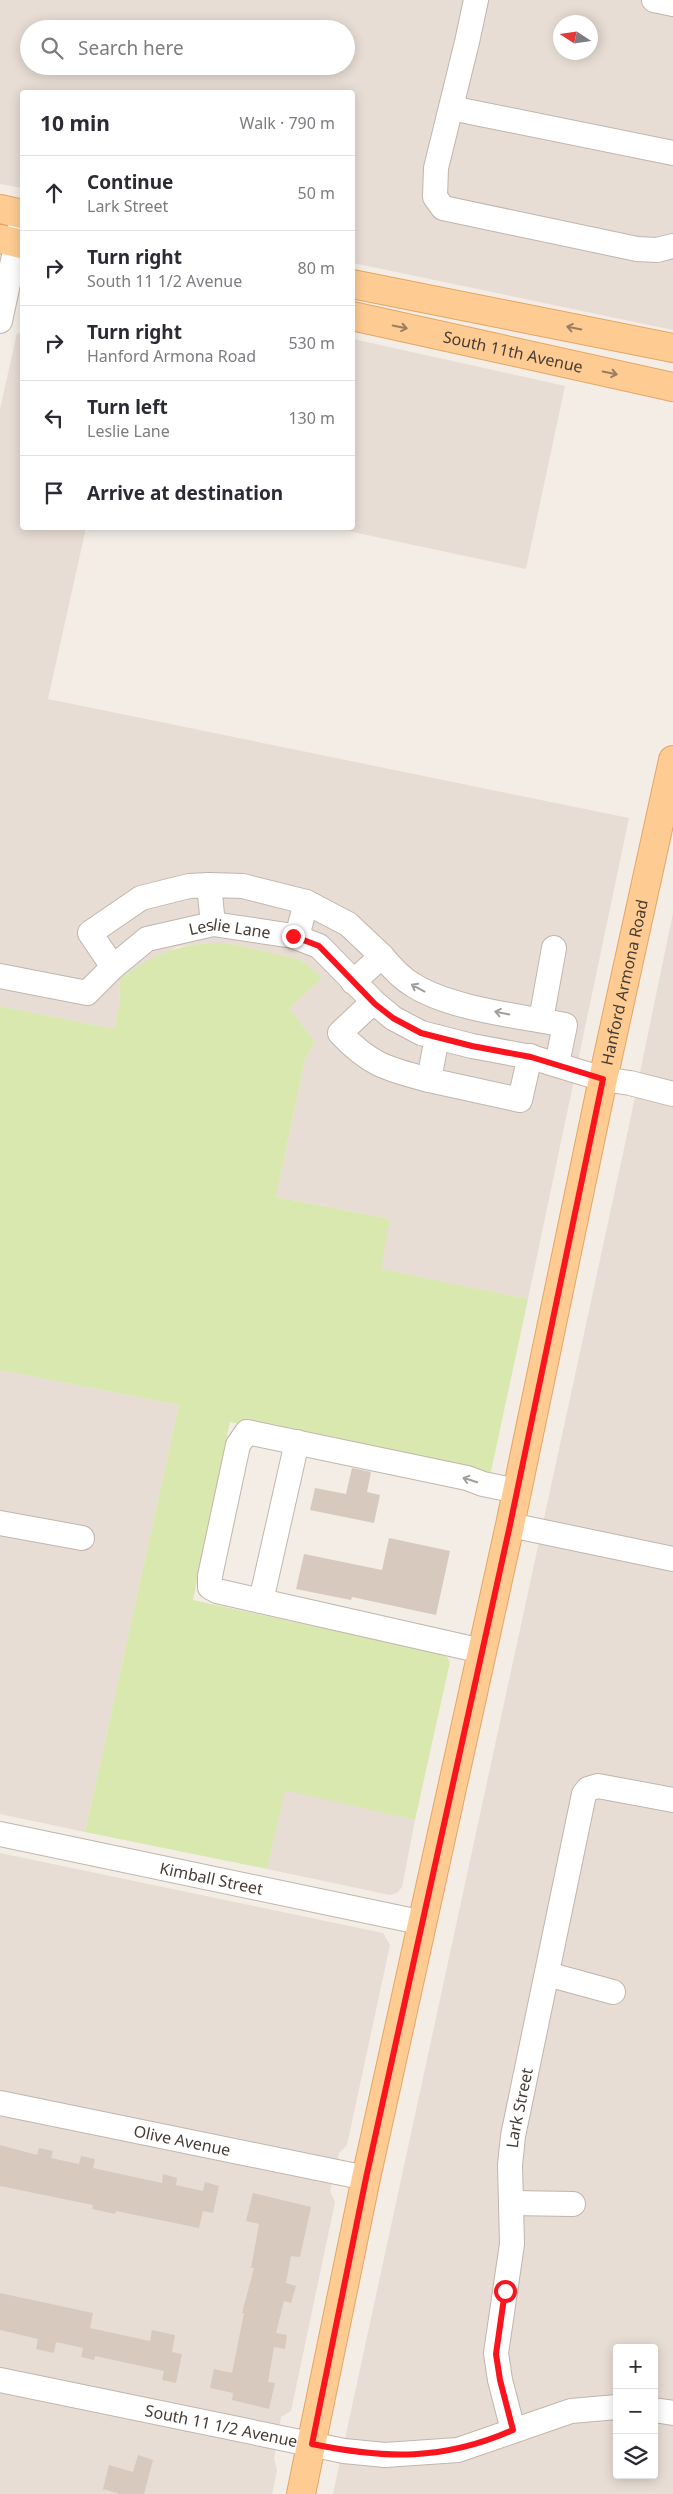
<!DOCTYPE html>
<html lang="en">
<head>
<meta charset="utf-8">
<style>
  body { margin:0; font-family:"Noto Sans",sans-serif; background:#f2f2f3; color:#2b2b33 }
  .controls { position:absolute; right:15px; bottom:15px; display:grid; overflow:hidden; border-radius:5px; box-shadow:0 2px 12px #0003 }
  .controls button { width:45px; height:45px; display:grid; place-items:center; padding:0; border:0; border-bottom:1px solid #e1e1e2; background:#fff; color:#2b2b33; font:25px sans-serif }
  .compass { position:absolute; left:553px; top:15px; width:45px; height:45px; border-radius:50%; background:#fff; box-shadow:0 2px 12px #0003; rotate:282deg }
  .stop { position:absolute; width:15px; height:15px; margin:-11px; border:4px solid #fa151e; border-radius:50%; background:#fff }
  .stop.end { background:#fa151e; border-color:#fff; box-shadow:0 1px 5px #0008 }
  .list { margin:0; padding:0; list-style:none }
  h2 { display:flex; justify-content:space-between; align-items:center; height:65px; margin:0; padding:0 20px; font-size:21px }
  h2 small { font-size:16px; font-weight:400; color:#7c7c81 }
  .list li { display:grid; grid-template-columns:32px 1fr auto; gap:15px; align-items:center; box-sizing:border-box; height:75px; padding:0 20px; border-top:1px solid #e1e1e2 }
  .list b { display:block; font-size:19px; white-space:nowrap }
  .list p { margin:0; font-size:16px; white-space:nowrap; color:#7c7c81 }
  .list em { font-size:16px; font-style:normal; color:#7c7c81 }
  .icon { flex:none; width:28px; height:28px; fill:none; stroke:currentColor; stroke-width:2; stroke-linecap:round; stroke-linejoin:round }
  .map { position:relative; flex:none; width:673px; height:2494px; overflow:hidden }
  .search { position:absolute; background:#fff; box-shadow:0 2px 12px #0003; left:20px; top:20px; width:335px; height:55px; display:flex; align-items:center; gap:12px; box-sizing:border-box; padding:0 18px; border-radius:28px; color:#7c7c81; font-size:19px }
  .panel { position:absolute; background:#fff; box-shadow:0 2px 12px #0003; left:20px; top:90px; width:335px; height:440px; border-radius:5px }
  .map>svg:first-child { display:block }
  .residential { fill:#e7ddd4; fill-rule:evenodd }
  .green { fill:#d8e8ae }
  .building { fill:#d8c9be }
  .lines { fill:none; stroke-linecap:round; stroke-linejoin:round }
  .minor-casing { stroke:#c1b5ab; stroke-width:26 }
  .major-casing { stroke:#e4a563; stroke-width:30 }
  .minor { stroke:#fff; stroke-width:24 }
  .major { stroke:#fecc93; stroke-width:28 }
  .oneway { stroke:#997d5f }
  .oneway2 { stroke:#a29e9a }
  .route { stroke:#fa151e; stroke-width:6 }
  .labels { text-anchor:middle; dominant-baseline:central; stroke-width:5; stroke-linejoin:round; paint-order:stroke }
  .street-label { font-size:16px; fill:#463c35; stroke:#fff }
</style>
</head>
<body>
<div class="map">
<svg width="673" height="2494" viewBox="0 0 673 2494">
  <rect width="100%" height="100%" fill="#f3ede6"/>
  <path class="residential" d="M0,0H673V330L353,263L352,92H22V188L0,184ZM560,22H590V52H560ZM29,29H346V66H29Z
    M17,333L22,334V528H86L48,699L629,818L528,1299L380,1269L390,1219L276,1197L305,1059L315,1042L289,1008L321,978L308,965L298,959L227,943H210L177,947L120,979L119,1006L114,1029L0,1006V409Z
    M353,339L565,386L526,569L334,528H352Z
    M673,913V2494H333L630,1121ZM617,2348H654V2475H617Z
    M0,1370L179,1405L85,1832L0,1814Z
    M284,1789L415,1820L402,1887L397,1893L390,1895L267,1869Z
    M0,1853L383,1933L390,1945L347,2145L339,2153L330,2191L335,2202L291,2411L281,2417L274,2459L277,2470L272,2494H0Z"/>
  <path class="green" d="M210,943H227L298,959L308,965L322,978L289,1008L315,1042L305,1059L276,1197L390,1219L381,1269L528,1299L490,1476L230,1422L193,1600L441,1654L447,1657L450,1662L415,1820L285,1790L267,1869L85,1832L179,1405L0,1370V1006L114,1029L119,1006L120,979C150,957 172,946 210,943Z"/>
  <path class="building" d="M352,1468L371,1472L367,1492L380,1495L374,1523L310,1510L315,1488L346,1494Z
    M389,1538L450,1551L436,1615L352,1597L351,1600L296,1589L304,1554L382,1570Z
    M0,2145L37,2155L39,2148L53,2151L51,2158L79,2164L81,2156L95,2159L93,2168L162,2183L163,2174L177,2178L176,2185L203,2191L205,2182L219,2186L213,2213L203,2211L199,2228L116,2211L115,2214L92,2209L93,2205L0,2186Z
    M253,2193L311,2207L300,2257L291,2256L286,2283L296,2286L291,2303L284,2301L276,2333L287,2335L285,2349L274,2347L268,2382L275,2383L269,2409L232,2400L233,2393L210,2388L214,2369L232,2373L244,2313H242L254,2268H251L259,2224L246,2221Z
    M0,2293L93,2313L90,2328L150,2341L152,2330L175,2335L172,2352L182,2354L176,2383L162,2380L164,2371L95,2356L94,2360L81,2357L83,2348L56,2342L54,2353L36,2349L38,2339L0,2330Z
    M138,2455L153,2460L144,2494H120L103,2489L109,2465L133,2472Z"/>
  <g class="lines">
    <g class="minor-casing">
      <g id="minor">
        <path d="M476,0L467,42L436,168L435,197L443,208L637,249L657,250L673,246"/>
        <path d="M654,0L673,4"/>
        <path d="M451,108L673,153"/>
        <path d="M0,321L22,219"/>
        <path d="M209,885L243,886L306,902L297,937"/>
        <path d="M306,902L348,924L382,956L353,982"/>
        <path d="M382,956C391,967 401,978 413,985C451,1009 520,1016 565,1025L557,1064"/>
        <path d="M113,967L90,933L141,898L189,886L209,885L213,924"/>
        <path id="s1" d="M0,976L87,993L113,967L147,939L213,924L293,936L319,946L375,1003L393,1018L421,1033L472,1046L531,1057L603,1079L630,1083L673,1094"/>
        <path d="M373,1002L340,1033C370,1065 387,1069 429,1080L437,1037"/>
        <path d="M541,1020L554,948"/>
        <path d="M429,1080L520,1100L530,1056"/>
        <path d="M297,1442L261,1601L482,1651"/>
        <path d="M0,1523L82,1538"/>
        <path d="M510,1525L673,1559"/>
        <path d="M261,1601L217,1591L210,1587V1576L238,1445L247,1432L467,1478L483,1484L517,1491"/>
        <path id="s2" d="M0,1834L424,1923"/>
        <path d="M547,1974L613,1992"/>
        <path id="s3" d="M0,2103L366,2178"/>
        <path d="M511,2203L573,2204"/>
        <path id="s4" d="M0,2380L344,2451L385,2455L458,2450L571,2411L617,2407"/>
        <path d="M654,2410L673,2413"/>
        <path id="s5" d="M513,2430L500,2380L496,2353L512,2244L510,2165L513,2136L584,1794L588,1789L598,1786L673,1800"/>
      </g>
    </g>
    <g class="major-casing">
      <g id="major">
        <path d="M0,209L22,214"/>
        <path d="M0,239L22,244"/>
        <path d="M352,284L673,348"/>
        <path id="s6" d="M352,316L673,387"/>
        <path id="s7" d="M301,2494L366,2178L510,1525L603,1079L673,760"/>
      </g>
    </g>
    <use href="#minor" class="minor"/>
    <use href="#major" class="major"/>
  </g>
  <defs><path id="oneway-shaft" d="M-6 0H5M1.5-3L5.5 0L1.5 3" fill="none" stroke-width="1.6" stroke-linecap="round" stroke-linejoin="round" transform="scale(1.25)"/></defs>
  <g class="oneway">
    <use href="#oneway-shaft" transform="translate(400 327) rotate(12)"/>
    <use href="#oneway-shaft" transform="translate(574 328) rotate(-169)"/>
    <use href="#oneway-shaft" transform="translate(610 373) rotate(12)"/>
  </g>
  <g class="oneway2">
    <use href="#oneway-shaft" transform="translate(418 988) rotate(-152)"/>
    <use href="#oneway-shaft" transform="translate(502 1013) rotate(-169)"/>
    <use href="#oneway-shaft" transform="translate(470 1480) rotate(-162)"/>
  </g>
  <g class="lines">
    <path class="route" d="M293,936L319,946L375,1004L393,1018L421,1033L472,1046L531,1057L603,1079L510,1525L366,2178L312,2444C385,2459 443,2461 513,2430L500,2380L496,2354L505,2291"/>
  </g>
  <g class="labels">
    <g class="street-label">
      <text stroke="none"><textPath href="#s6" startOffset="165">South 11th Avenue</textPath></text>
      <text stroke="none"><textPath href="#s1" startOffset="254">Leslie Lane</textPath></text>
      <text stroke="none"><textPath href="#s7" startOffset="1546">Hanford Armona Road</textPath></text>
      <text stroke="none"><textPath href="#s2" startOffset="216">Kimball Street</textPath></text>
      <text stroke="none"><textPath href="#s5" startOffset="326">Lark Street</textPath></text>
      <text stroke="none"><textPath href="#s3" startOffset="186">Olive Avenue</textPath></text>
      <text stroke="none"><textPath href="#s4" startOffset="226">South 11 1/2 Avenue</textPath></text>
    </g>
  </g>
</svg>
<div class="controls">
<button>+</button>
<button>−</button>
<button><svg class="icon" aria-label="layers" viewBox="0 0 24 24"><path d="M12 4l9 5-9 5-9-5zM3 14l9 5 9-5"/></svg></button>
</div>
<svg class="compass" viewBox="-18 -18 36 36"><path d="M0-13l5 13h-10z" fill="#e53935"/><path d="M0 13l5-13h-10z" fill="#7c7c81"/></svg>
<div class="stop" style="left:505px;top:2291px"></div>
<div class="stop end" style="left:293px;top:936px"></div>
<div class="search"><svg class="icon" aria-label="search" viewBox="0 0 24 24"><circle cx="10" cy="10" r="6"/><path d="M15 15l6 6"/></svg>Search here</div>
<section class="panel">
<h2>10 min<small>Walk · 790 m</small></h2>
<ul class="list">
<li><svg class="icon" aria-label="ahead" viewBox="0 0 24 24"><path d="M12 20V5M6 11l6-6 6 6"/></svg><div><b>Continue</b><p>Lark Street</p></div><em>50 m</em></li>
<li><svg class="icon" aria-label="right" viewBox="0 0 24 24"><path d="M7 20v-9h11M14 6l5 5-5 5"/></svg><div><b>Turn right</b><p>South 11 1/2 Avenue</p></div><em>80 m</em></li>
<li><svg class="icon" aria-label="right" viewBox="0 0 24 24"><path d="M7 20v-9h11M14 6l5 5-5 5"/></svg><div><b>Turn right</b><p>Hanford Armona Road</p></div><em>530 m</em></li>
<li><svg class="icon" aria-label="left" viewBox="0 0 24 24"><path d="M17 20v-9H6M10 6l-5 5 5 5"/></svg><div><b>Turn left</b><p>Leslie Lane</p></div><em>130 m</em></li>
<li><svg class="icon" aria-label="arrive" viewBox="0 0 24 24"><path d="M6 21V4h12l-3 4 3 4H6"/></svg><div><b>Arrive at destination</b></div></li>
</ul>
</section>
</div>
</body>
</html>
